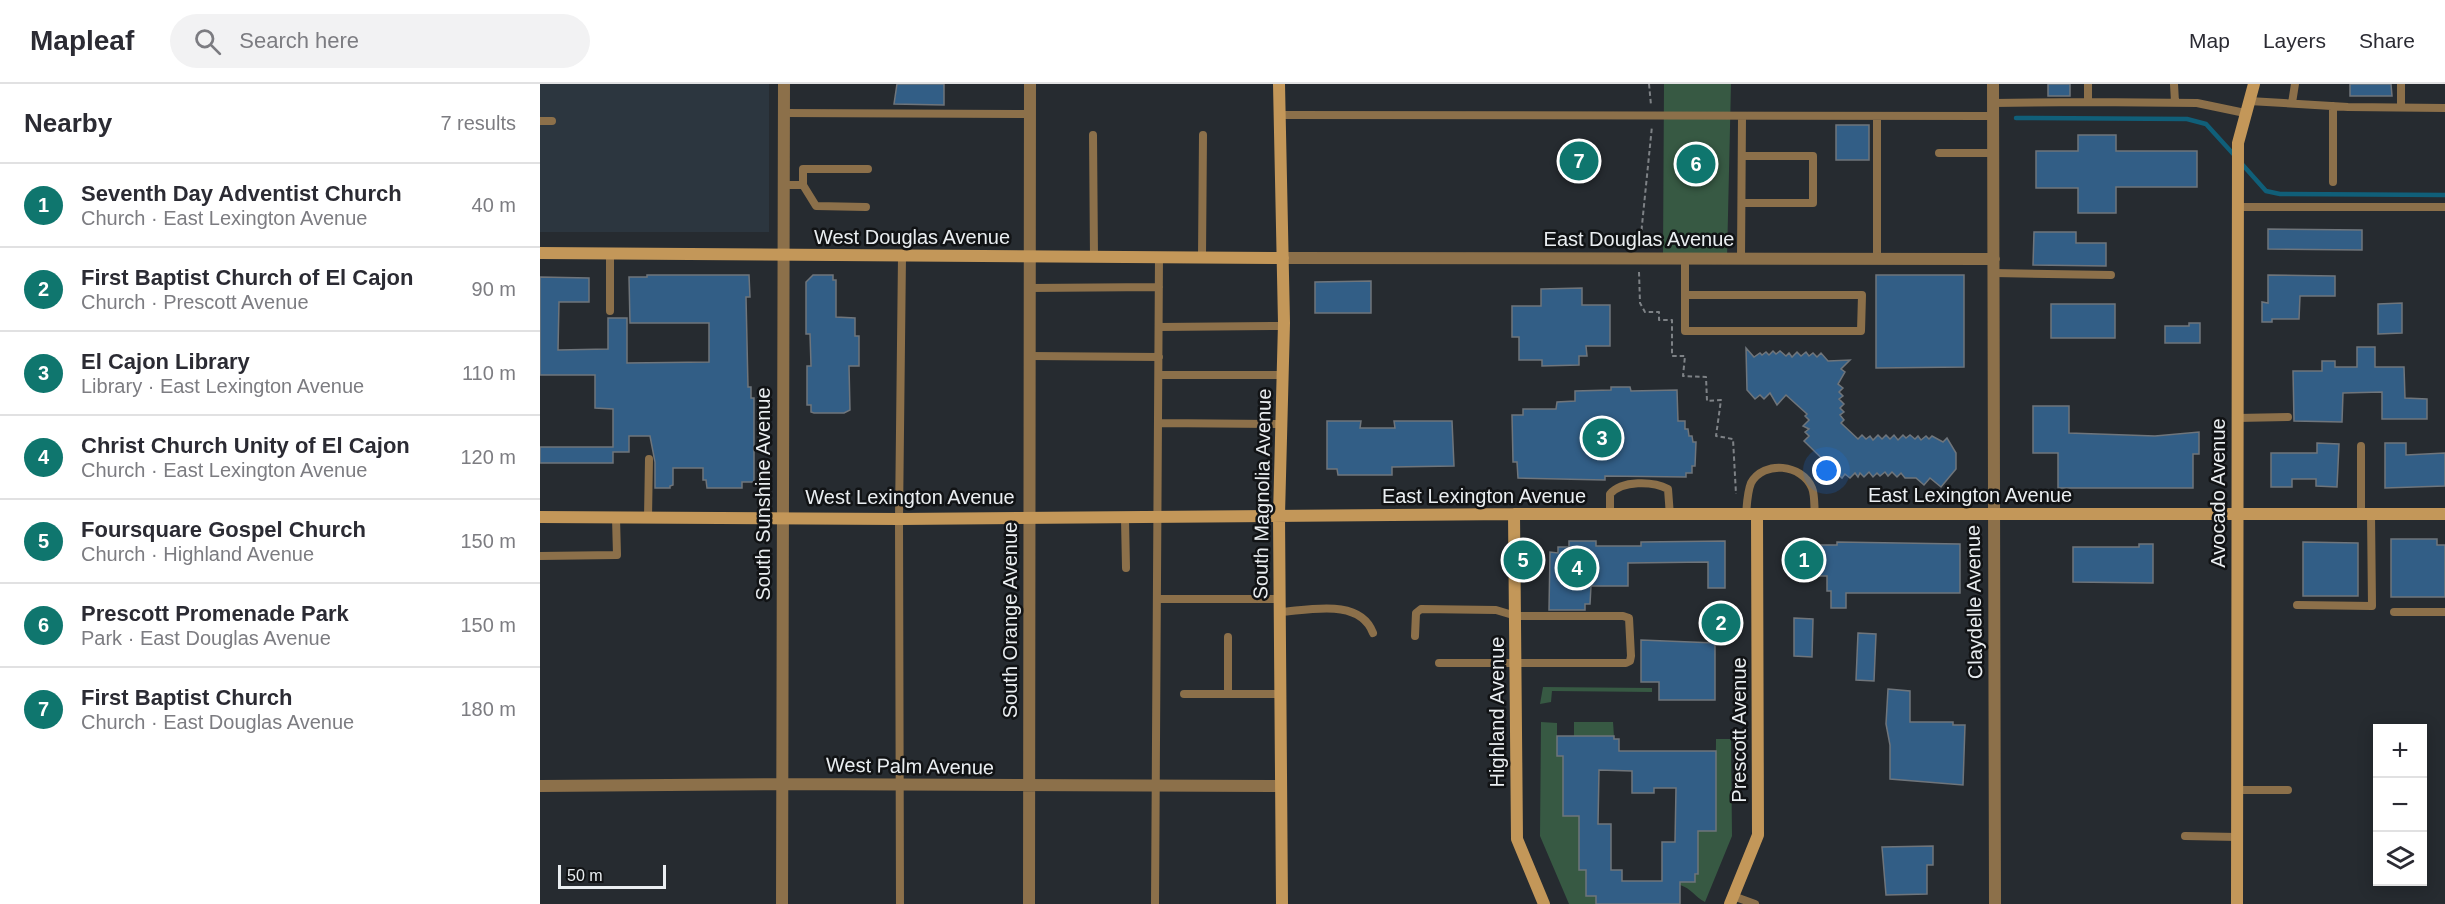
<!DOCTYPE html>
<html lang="en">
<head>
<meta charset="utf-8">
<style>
  body { margin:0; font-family:Arial,sans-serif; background:#f2f2f3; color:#2b2b33 }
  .controls { position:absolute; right:18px; bottom:18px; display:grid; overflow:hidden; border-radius:0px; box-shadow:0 3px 15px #0003 }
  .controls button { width:54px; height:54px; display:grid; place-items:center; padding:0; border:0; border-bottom:2px solid #e1e1e2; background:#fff; color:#2b2b33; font:30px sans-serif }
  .scale { position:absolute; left:18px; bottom:15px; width:108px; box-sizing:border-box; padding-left:6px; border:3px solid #eaeef1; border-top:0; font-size:16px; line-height:21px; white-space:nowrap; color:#eaeef1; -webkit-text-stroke:4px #111315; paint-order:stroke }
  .you { position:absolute; left:1287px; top:387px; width:21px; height:21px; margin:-15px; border:4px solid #fff; border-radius:50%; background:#1a73e8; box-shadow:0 0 0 9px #1a73e833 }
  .badge { display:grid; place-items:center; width:39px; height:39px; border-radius:50%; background:#0f766e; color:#fff; font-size:20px; font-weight:700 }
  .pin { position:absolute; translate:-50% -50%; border:3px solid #fff; box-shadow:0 2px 6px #0006 }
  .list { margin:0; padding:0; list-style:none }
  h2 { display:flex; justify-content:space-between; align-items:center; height:78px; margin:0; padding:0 24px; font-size:26px }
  h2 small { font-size:20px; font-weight:400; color:#7c7c81 }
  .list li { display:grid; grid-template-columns:39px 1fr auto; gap:18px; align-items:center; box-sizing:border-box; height:84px; padding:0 24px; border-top:2px solid #e1e1e2 }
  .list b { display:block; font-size:22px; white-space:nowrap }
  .list p { margin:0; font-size:20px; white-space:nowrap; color:#7c7c81 }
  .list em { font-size:20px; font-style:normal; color:#7c7c81 }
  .icon { flex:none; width:33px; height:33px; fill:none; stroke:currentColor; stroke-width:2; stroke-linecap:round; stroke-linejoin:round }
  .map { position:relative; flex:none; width:1905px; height:820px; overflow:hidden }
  header { display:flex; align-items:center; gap:36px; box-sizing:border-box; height:84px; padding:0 30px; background:#fff; border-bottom:2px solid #e1e1e2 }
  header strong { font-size:28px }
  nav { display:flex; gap:33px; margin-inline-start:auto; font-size:21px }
  .search { width:420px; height:54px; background:#f2f2f3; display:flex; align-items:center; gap:15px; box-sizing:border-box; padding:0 21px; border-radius:33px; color:#7c7c81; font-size:22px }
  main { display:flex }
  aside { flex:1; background:#fff }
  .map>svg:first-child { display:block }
  .built { fill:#2c363f }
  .green { fill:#375943 }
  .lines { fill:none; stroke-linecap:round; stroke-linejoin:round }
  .stream { stroke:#105f79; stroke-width:4.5 }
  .building { fill:#325e86; stroke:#6f757b; stroke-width:1.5; fill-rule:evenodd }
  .path { stroke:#7e8286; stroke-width:2; stroke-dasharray:4.5 3; stroke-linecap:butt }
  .lane { stroke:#8c704a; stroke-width:8 }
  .street { stroke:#8c704a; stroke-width:12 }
  .secondary { stroke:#c39759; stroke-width:12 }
  .labels { text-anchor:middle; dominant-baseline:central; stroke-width:5; stroke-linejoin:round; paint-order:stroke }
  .street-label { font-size:20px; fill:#eaeef1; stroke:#111315 }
</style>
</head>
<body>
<header>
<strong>Mapleaf</strong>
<div class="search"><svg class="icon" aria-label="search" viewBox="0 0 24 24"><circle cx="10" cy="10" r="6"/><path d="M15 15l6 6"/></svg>Search here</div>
<nav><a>Map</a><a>Layers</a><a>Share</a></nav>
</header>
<main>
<aside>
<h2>Nearby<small>7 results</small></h2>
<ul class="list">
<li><span class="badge">1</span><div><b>Seventh Day Adventist Church</b><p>Church · East Lexington Avenue</p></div><em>40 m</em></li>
<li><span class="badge">2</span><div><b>First Baptist Church of El Cajon</b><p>Church · Prescott Avenue</p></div><em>90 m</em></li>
<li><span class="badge">3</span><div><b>El Cajon Library</b><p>Library · East Lexington Avenue</p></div><em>110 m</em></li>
<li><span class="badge">4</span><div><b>Christ Church Unity of El Cajon</b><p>Church · East Lexington Avenue</p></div><em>120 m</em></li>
<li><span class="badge">5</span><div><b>Foursquare Gospel Church</b><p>Church · Highland Avenue</p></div><em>150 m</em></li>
<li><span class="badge">6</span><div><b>Prescott Promenade Park</b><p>Park · East Douglas Avenue</p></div><em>150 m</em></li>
<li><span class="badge">7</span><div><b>First Baptist Church</b><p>Church · East Douglas Avenue</p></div><em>180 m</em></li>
</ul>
</aside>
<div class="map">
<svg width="1905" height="820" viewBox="0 0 1905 820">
  <rect width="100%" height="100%" fill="#262b30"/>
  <path class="built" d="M0,0H229V148H0Z"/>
  <path class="green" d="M1124,0H1191L1187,175L1123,174Z
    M1003,603L1112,604V608L1012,607L1011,618L1000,620Z
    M1001,638L1017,639V671L1023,672V732H1039V786H1046L1056,812V820H1029L1000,752Z
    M1034,638H1073L1074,652H1034Z
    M1176,655H1191L1192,752L1165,818C1155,813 1151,804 1140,801V798L1158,790V747L1175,746Z"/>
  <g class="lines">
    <path class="stream" d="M1476,34L1647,35L1666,40L1696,73
      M1701,79L1726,107L1740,110L1905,111"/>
  </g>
  <path class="building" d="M357,0H404V21L354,20Z
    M1508,0H1530V12H1508Z
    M1810,0H1851L1852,12H1810Z
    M1296,41H1329V76H1296Z
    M1538,51H1576V67H1657V103H1576V129H1538V104H1496V67H1538Z
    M1728,145L1822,146V166L1728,165Z
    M1494,148H1536V159H1566V182L1493,181Z
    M107,191H209L210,213H206L208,303H211V314H214V398H202V404H167L166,396H163V384H133V401L130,402V404H115V378L110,352H89V368H73V379H0V363H73V325L55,324V291H0V193L49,194V218H19L18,266L68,265V234H87V279L169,278V239H90L89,193H107Z
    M273,191H293V196H296V233L315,234V252H319V282H309L310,326L304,329H274L271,328V321H267V282H271L270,250H266V198Z
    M1336,191H1424V283L1336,284Z
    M1728,191L1795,192V212H1760L1759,235H1732V238H1722V218L1728,219Z
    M831,197V229H775V198Z
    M1042,204V221H1070V262H1046L1047,272H1039V281L1002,282V276H979V253H972V222H1001V205Z
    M1862,219V249L1838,250V220Z
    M1511,220H1575V254H1511Z
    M1649,239H1660V259H1625V242H1649Z
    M1817,263H1835V283H1864L1865,314L1887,315V335H1842V308L1803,309L1802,338L1754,337L1753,287H1782V277H1795V283H1817Z
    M1206,264L1214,273L1220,269L1222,271L1226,268L1229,271L1233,267L1236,270L1240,267L1246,272L1249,269L1252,273L1257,268L1261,272L1266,268L1269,272L1273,269L1277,273L1281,269L1288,277L1310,276L1301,285L1305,288L1298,300L1303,304L1299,308L1303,312L1299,315L1304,320L1300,324L1304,328L1300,331L1304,336L1301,339L1318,355L1322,351L1326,355L1330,352L1333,356L1338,351L1342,355L1346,351L1350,355L1354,351L1358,356L1363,351L1366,354L1370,351L1375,355L1378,352L1381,356L1386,352L1389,355L1392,352L1403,358L1407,354L1416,369V385L1401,403L1390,394L1384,401L1376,394H1365L1361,389L1357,393L1352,388L1348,392L1345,388L1340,392L1337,389L1333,393L1329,388L1324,393L1320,389L1318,393L1315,389L1310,394L1305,390L1302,394L1264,357L1269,352L1265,348L1269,345L1263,342L1269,336L1265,332L1267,330L1246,311L1237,321L1230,309L1224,315L1220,311L1215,315L1207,306Z
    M1071,303H1090L1091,307L1137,306L1138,337H1145V345H1148L1149,352H1152L1153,358H1156L1155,382H1152V389H1146V393L1065,392V396L978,394L977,378H973L972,331H983V325H1016L1017,318L1035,317V307L1071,306Z
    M1493,322H1529V349L1615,352L1659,348V370H1653V404H1518V369H1493Z
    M787,337H821L820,344H855L854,337H912L914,382L852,383V391H798L797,385H787Z
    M1777,359L1799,360L1797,403L1776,402V395H1752V403H1731V369H1777Z
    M1845,359H1866V371L1905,369V402L1845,404Z
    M1851,455H1897V461H1905V513H1851Z
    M1029,457H1056V462H1101V458L1185,457V504H1168V478L1088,479V502H1051L1050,520H1045V526H1009L1010,468L1018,469V463H1029Z
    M1297,458L1420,460V509H1306V524H1291V507H1287V492H1256V461H1297Z
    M1763,458L1818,459V512H1763Z
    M1599,460H1613V499L1533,498V463H1599Z
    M1254,534L1273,535L1272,573L1254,572Z
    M1318,549L1336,550L1334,597L1316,596Z
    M1101,556L1175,559V616H1119V598H1101Z
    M1348,605L1370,607V638H1413V641H1425L1423,701L1350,695V661L1346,640Z
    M1017,652H1074V655H1079V667H1176V747H1158V790H1155V798H1140V820H1056V812H1046V786H1039V732H1023V672H1017ZM1059,686L1092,687V709H1114V704H1136L1135,758H1122V797H1082V786H1071V740H1058Z
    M1393,762V781H1387V810L1346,811L1342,763Z"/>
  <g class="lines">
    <path class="path" d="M1109,0L1111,21
      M1100,161L1112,42
      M1099,188L1100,219L1105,228H1119V236H1132V272H1145L1143,292L1166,293L1167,317L1181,316L1176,352L1193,355L1196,410"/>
    <path class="lane" d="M1634,0L1635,18
      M1861,0V23
      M1709,17L1808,23L1905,24
      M1548,18L1657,19L1705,29
      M1453,19L1548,18V0
      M1752,19L1755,0
      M1793,22V98
      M245,29L490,30
      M740,31L1453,32
      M1337,33V175
      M0,37H12
      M553,51L554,173
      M1399,69H1453
      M1202,72H1273V119H1202
      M245,101H263L276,122L326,123
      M263,101V85H328
      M1698,123H1905
      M662,173L663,51
      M1201,174L1202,33
      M1454,189L1571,191
      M490,204L619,203
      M1145,211H1322L1321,247H1145V174
      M70,227V170
      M619,243L744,242
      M490,272L619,273
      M619,291H743
      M1697,334L1748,333
      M619,339L742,340
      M1821,430V362
      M1206,431C1207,421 1207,409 1211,399C1224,376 1262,380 1272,404C1275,411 1274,423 1275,431
      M1070,432V410C1082,396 1113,397 1128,405L1130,432
      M108,434L109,375
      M585,435L586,484
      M0,472L77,471L76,434
      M618,515H741
      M1757,521L1832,522L1831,430
      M741,528C770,526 820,514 833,549
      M1854,528H1905
      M875,552L876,529L881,525L956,526L976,532H1083L1089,534L1091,572L1090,577L1086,579H899
      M688,553V610
      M644,610H741
      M1697,706H1748
      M1645,752L1697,753
      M1193,812L1215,820
      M360,820L359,435L362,172
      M615,820L619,173"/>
    <path class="street" d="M1453,0L1455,820
      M743,174L1454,175
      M0,702L241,700L741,702
      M242,820L244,0
      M489,820L490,0"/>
    <path class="secondary" d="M739,0L744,239L739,431L742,820
      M0,169L743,174
      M974,430L977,755L1004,820
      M0,433L359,435L974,430H1905
      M1190,820L1218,751L1217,431
      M1697,820L1698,59L1714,0"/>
  </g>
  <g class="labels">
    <g class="street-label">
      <text x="372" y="153">West Douglas Avenue</text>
      <text x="1099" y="155">East Douglas Avenue</text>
      <text transform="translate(1678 409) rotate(-90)">Avocado Avenue</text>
      <text transform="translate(223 410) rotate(-90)">South Sunshine Avenue</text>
      <text transform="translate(722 410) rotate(-89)">South Magnolia Avenue</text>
      <text x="1430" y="411">East Lexington Avenue</text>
      <text x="944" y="412">East Lexington Avenue</text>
      <text x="370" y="413">West Lexington Avenue</text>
      <text transform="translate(1434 518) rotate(-91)">Claydelle Avenue</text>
      <text transform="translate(470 536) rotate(-90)">South Orange Avenue</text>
      <text transform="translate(957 628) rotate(-90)">Highland Avenue</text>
      <text transform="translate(1199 646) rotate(-90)">Prescott Avenue</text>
      <text transform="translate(370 682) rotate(1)">West Palm Avenue</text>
    </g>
  </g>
</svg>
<div class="controls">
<button>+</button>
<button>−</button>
<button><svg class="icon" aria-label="layers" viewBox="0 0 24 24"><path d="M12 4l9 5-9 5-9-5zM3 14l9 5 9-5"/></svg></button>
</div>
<div class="scale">50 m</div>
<div class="you"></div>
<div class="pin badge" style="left:1264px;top:476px">1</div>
<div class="pin badge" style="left:1181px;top:539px">2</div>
<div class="pin badge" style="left:1062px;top:354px">3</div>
<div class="pin badge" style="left:1037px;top:484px">4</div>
<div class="pin badge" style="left:983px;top:476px">5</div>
<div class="pin badge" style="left:1156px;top:80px">6</div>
<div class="pin badge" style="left:1039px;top:77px">7</div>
</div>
</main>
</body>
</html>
